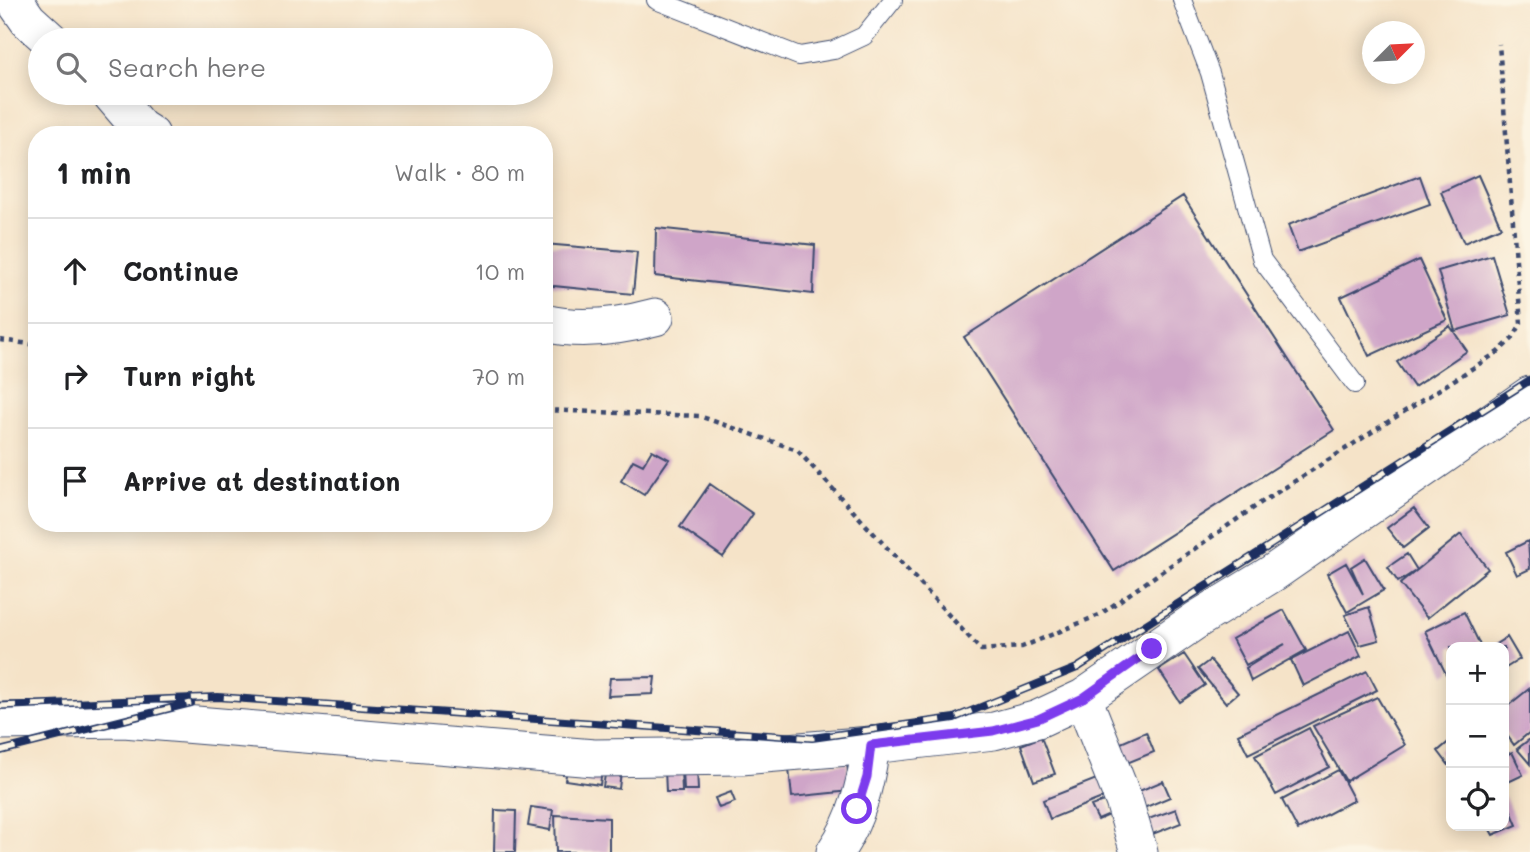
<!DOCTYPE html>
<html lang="en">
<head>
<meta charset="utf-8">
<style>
  body { margin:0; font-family:Mali,sans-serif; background:#f2f2f2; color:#202124 }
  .controls { position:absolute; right:21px; bottom:21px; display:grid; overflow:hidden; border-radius:14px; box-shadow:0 4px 18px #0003 }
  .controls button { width:63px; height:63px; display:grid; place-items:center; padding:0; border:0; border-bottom:2px solid #e0e0e0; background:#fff; color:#202124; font:35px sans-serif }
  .compass { position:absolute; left:1362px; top:21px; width:63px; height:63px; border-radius:50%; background:#fff; box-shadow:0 4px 18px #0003; rotate:66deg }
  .stop { position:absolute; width:21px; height:21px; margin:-16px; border:5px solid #7c3aed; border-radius:50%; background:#fff }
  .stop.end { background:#7c3aed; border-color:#fff; box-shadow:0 2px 7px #0008 }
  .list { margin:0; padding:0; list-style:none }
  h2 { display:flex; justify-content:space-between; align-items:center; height:91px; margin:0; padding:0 28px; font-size:30px }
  h2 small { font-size:23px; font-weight:400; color:#757577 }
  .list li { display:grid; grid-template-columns:46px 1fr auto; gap:21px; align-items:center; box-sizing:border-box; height:105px; padding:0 28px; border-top:2px solid #e0e0e0 }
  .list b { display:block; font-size:26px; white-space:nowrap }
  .list em { font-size:23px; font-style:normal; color:#757577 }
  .icon { flex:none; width:38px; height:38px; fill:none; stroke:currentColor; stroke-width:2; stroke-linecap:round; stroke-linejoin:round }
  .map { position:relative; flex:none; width:1530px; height:852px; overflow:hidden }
  .search { position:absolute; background:#fff; box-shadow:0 4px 18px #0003; left:28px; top:28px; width:525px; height:77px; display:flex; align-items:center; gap:18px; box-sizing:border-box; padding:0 24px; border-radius:38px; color:#757577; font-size:26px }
  .panel { position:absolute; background:#fff; box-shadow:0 4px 18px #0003; left:28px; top:126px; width:525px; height:406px; border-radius:28px }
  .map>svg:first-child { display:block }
  .building { fill:#cfa5c8 }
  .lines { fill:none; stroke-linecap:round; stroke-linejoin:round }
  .service-casing { stroke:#3c4a6e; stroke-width:20 }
  .minor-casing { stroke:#3c4a6e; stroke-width:39 }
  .path { stroke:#3c4a6e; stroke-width:4.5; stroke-dasharray:5 5; stroke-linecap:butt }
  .service { stroke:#fff; stroke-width:18 }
  .minor { stroke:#fff; stroke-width:37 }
  .rail-casing { stroke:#1b2f5e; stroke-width:8 }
  .rail { stroke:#fcf5e5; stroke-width:5; stroke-dasharray:16; stroke-linecap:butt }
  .route { stroke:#7c3aed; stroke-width:9 }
</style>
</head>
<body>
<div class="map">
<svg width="1530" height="852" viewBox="0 0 1530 852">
  <rect width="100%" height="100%" fill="#fcf5e5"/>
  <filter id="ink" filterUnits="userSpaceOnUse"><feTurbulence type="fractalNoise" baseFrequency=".0143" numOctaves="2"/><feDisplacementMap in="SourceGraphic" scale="14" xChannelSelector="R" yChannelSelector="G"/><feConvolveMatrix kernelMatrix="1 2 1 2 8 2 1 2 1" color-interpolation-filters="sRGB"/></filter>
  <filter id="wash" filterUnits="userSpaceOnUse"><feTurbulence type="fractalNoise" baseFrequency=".00686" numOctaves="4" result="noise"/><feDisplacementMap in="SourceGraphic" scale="28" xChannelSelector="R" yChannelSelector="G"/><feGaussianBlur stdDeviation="1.57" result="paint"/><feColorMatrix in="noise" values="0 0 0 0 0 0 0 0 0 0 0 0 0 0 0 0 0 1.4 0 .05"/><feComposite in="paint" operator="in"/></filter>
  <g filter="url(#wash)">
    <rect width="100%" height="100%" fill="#f5e3c8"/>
    <g id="blocks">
      <path class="building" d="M1478,175L1501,227L1464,243L1441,192Z
        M1420,176L1430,204L1298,252L1288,225Z
        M1183,196L1334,430L1114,571L964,337Z
        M656,228L815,245L813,294L655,276Z
        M544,244L637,252L633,294L544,285Z
        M1492,255L1510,315L1455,331L1438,271Z
        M1419,260L1447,320L1369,356L1341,297Z
        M1450,326L1467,351L1414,387L1397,362Z
        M652,450L669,459L644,495L621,481L633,460L643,465Z
        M710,484L753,514L723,557L680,527Z
        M1414,508L1429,528L1403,548L1387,528Z
        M1461,534L1488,569L1427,618L1400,584Z
        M1528,541L1530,569L1517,575L1506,552Z
        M1407,554L1417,570L1398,582L1388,567Z
        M1365,558L1384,590L1347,612L1327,574L1346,563L1363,594L1351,567Z
        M1369,607L1379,640L1360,645L1345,615Z
        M1284,610L1306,650L1251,681L1246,668L1285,644L1246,665L1232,639Z
        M1464,612L1481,647H1451V672L1446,674L1425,631Z
        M1349,631L1361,656L1303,686L1291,660Z
        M1507,637L1520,659L1504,669V647H1491Z
        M1184,654L1205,685L1180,702L1159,670Z
        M1210,660L1238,693L1226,703L1198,669Z
        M1367,671L1377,690L1248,754L1238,734Z
        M655,677L653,694L608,696L610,678Z
        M1530,688V732L1514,745L1504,731V709Z
        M1377,697L1405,745L1346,781L1313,726Z
        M1309,728L1329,767L1276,795L1255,756Z
        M1146,732L1154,752L1122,765L1114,746Z
        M1041,737L1055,774L1034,781L1021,745Z
        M1530,739V764L1517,749Z
        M1451,740V768L1438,751Z
        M1512,752L1523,775L1504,784V756Z
        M847,763L850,791L792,797L789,769Z
        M568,765L602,770L600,785L565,780Z
        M606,769L621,771L619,789L603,787Z
        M665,769H681L682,792H666Z
        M683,769H697L698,790H684Z
        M1338,770L1354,800L1298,830L1282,800Z
        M1099,778L1107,796L1050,819L1043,800Z
        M1163,781L1170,797L1139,810L1132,794Z
        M731,792L735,802L719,808L715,798Z
        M1504,795L1517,825L1493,835L1488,826H1504Z
        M1107,800L1112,814L1098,820L1091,806Z
        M531,807L553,810L550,830L528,826Z
        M1176,809L1181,823L1145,837L1140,822Z
        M495,810L516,811L515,852H494Z
        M555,815L609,818V852H556Z"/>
    </g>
  </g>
  <g filter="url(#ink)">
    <use href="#blocks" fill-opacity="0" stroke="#3c4a6e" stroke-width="2"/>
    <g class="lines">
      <g class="service-casing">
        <path id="service" d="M656,0L799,56L834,50L864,36L893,0
          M1182,0L1210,73L1262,260L1355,384"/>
      </g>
      <g class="minor-casing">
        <path id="minor" d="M14,0L28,20L50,40
          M110,93L140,128L151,135
          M544,323C581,332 618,327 655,317
          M1083,698L1124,801L1139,852
          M0,721L124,719L594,758L741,756L871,745L994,731L1038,719L1083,698L1198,619L1273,573L1530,395
          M835,852C857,820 866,783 871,745"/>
      </g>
      <path class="path" d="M0,340L37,345
        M544,410L699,416L797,450L981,650L1022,647L1099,615L1262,502L1498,352L1512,339L1521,324L1499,44"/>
      <use href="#service" class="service"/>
      <use href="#minor" class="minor"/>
      <g class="rail-casing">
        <path id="rail" d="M0,706L218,697L812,738L954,718L1077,668L1530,380
          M0,751L191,703"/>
      </g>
      <use href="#rail" class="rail"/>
    </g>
  </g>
  <g class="lines" filter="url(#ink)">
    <path class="route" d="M857,809L867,777L871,745L993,731L1038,719L1083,698L1152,649"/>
  </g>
</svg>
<div class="controls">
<button>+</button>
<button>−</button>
<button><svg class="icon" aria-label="locate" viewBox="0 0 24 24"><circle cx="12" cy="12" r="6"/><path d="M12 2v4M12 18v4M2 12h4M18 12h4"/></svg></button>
</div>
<svg class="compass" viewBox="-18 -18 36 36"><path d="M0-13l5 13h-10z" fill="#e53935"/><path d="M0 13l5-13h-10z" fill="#757577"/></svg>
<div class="stop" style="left:857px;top:809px"></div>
<div class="stop end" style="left:1152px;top:649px"></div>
<div class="search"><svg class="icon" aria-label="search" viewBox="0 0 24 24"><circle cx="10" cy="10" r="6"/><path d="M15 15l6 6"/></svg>Search here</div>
<section class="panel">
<h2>1 min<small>Walk · 80 m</small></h2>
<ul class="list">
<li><svg class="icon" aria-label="ahead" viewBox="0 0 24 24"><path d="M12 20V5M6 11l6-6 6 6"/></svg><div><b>Continue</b></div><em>10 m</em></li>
<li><svg class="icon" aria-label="right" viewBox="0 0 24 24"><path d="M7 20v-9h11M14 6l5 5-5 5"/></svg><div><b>Turn right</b></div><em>70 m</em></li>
<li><svg class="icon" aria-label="arrive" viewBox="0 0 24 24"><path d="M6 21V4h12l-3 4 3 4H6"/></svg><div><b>Arrive at destination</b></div></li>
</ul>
</section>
</div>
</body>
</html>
